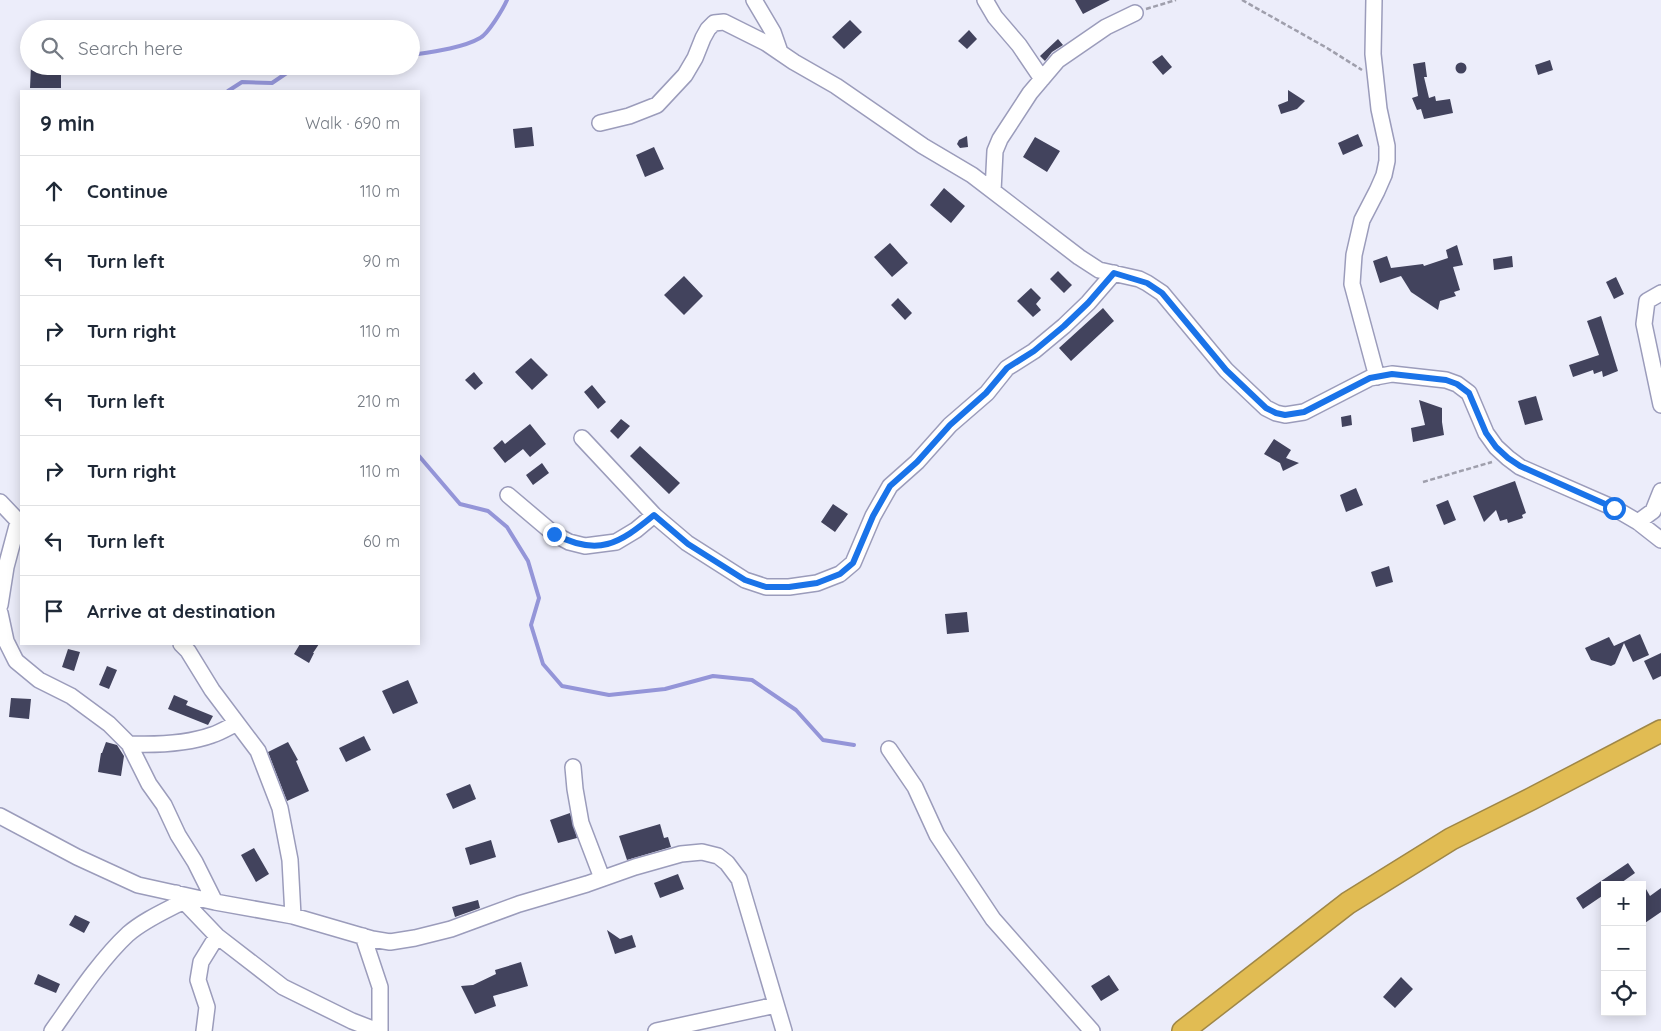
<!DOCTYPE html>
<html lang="en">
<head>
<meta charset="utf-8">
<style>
  body { margin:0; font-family:Quicksand,sans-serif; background:#f6f6f7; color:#1f2937 }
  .controls { position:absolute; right:15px; bottom:15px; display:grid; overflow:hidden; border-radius:0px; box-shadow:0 2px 12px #0003 }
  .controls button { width:45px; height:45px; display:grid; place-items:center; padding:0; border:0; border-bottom:1px solid #e0e1e3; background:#fff; color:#1f2937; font:25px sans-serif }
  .stop { position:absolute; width:15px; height:15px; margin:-11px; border:4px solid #1a73e8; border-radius:50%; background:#fff }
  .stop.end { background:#1a73e8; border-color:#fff; box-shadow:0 1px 5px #0008 }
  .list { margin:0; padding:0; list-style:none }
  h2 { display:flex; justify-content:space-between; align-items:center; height:65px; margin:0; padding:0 20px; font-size:21px }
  h2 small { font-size:16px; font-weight:400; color:#747a83 }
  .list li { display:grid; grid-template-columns:32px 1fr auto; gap:15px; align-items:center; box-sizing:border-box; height:70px; padding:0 20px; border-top:1px solid #e0e1e3 }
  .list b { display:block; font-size:19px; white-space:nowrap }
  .list em { font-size:16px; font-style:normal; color:#747a83 }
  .icon { flex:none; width:28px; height:28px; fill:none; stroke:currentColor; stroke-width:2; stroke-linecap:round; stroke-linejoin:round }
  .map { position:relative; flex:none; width:1661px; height:1031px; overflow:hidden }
  .search { position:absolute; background:#fff; box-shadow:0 2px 12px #0003; left:20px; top:20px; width:400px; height:55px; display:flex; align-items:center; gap:12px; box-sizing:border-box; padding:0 18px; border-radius:28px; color:#747a83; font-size:19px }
  .panel { position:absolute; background:#fff; box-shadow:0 2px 12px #0003; left:20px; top:90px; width:400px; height:555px; border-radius:0px }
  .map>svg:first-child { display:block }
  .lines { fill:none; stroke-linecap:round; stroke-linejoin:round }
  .stream { stroke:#9495d8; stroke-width:4 }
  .building { fill:#42435d }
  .minor-casing { stroke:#9b9cbb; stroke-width:18 }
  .highway-casing { stroke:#9f8747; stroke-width:24 }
  .path { stroke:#9f9fac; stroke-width:2.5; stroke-dasharray:5 2.5; stroke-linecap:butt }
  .minor { stroke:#fff; stroke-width:15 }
  .highway { stroke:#e1bc53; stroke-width:21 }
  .route { stroke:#1a73e8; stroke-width:6 }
</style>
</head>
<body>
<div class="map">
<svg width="1661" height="1031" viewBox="0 0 1661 1031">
  <rect width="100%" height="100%" fill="#ecedfa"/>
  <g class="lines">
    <path class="stream" d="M411,55C431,52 463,48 480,38C488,34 503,9 507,0
      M228,91L242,82L272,83L297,66
      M419,456L460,504L488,511L507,527L528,561L539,598L531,625L543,664L562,686L609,695L665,689L713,676L752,680L796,710L823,740L854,745"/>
  </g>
  <path class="building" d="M1075,0H1110L1083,14Z
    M850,20L862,32L844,49L832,37Z
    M969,30L977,39L967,49L958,41Z
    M1058,39L1063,45L1052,52L1045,61L1040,56Z
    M1162,55L1172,67L1163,75L1152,62Z
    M1550,60L1553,70L1538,75L1535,65Z
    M1425,62L1427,77H1424L1429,98L1435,96L1436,101L1450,99L1453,113L1424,119L1421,109L1417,110L1412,98L1418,96L1413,64Z
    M1455.5 68a5.5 5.5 0 1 1 11 0a5.5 5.5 0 1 1-11 0Z
    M31,66H61V88H30Z
    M1288,90L1305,101L1297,109L1281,114L1278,105L1288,101Z
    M532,127L534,146L515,148L513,129Z
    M1358,134L1363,146L1343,155L1338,143Z
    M967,136L968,147L960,148L957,144L959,140Z
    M1035,137L1060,151L1047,172L1023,157Z
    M654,147L664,169L645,177L636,155Z
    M944,188L965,206L951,223L930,205Z
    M890,243L908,263L892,277L874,257Z
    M1457,245L1463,265L1453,267L1460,290L1454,292L1456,296L1440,301L1438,310L1411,292L1401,276L1380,283L1373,261L1387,256L1391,268L1423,264L1424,266L1448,258L1446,250Z
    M1512,256L1513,267L1494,270L1493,259Z
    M1058,271L1072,285L1064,293L1050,279Z
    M684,276L703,296L684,315L664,295Z
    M1616,277L1624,294L1614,299L1606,282Z
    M1031,288L1041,298L1036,304L1041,310L1033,317L1017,301Z
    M898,298L912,313L905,320L891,305Z
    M1103,308L1114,321L1071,361L1059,348Z
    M1601,316L1618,371L1603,377L1602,371L1594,374L1593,370L1573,377L1569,365L1599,355L1587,321Z
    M531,358L548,375L532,390L515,372Z
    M474,372L483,383L475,390L465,380Z
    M592,385L606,402L598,409L584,392Z
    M1536,396L1543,420L1525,425L1518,401Z
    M1419,400L1442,408V422L1444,435L1413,442L1411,428L1425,425Z
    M1351,415L1352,425L1342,427L1341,417Z
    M621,419L630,426L618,439L610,431Z
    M530,424L546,444L530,457L523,449L505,463L493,448L502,440L505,444Z
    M1274,439L1291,450L1286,458L1299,463L1283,471L1280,463L1264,454Z
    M640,446L680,483L669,494L630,456Z
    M542,463L549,473L533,485L526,475Z
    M1515,481L1526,513L1522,515L1523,518L1508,523L1507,519L1500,521L1496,510L1484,522L1473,496Z
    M1356,488L1363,505L1346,512L1340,495Z
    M1448,500L1456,520L1444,525L1436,505Z
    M833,504L848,514L835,532L821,522Z
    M1389,566L1393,582L1376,587L1371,572Z
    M967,612L969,632L947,634L945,614Z
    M1640,634L1649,655L1633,662L1624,643L1615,664L1611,666L1591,660L1585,648L1609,637L1614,646Z
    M300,644H319L313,653H314L309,663L294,654Z
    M68,649L80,652L74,671L62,667Z
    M1661,653V676L1653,680L1644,661Z
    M107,666L117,670L109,689L99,685Z
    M408,680L418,703L393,714L382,691Z
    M174,695L188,701L186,705L213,716L208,725L168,709Z
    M11,698L31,699L29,719L9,717Z
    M364,736L371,750L346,762L339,748Z
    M106,742L117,745L124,756L121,776L98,772L101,753H102Z
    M288,742L298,760L296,761L309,791L287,801L268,752Z
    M470,784L476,799L453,809L446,794Z
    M570,813L577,838L558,843L550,820Z
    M660,824L664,838L668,837L671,847L627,860L619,836Z
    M491,840L496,857L470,865L465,848Z
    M254,848L269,874L256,882L241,855Z
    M1628,863L1635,873L1618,885H1605V894L1583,909L1576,898Z
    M678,874L684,889L660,898L654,883Z
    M1642,882L1650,896L1661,888V912L1642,925Z
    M478,900L480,908L455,917L452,907Z
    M75,915L90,922L84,933L69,925Z
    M607,930L620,939L632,935L636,947L615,954Z
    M521,962L528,986L493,996L496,1006L475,1014L461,986L473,985L496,974L495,970Z
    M38,974L60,984L56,993L34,984Z
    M1109,975L1119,990L1101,1001L1091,986Z
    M1401,977L1413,989L1395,1008L1383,997Z"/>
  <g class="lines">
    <g class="minor-casing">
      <path id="minor" d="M754,0L773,32L780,52
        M985,0L995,17L1019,45L1042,79
        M1374,0L1373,54L1379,109L1387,146V161L1384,175L1377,191L1362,220L1354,255L1352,284L1377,377
        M600,123L629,116L657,105L685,75L695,58L703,38L708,29L714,23L724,22L766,43L794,62L836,86L923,146L972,175L1079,257L1099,270L1139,279L1147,283L1162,293L1226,370L1266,408L1276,413L1285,415L1304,412L1370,378L1392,374L1446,380L1457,384L1469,393L1486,433L1496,447L1508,458L1520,467L1614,508L1638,522L1661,540
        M993,191L995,151L1000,139L1030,93L1058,60L1106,27L1135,13
        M1661,293L1647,301L1644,324L1661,405
        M582,438L654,515L687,543L745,580L766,587H789L817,583L840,574L853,563L873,516L890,486L917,462L950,425L987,393L1007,368L1034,351L1064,326L1088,303L1114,273
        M508,495L554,534L569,542L585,546L616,542L636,530L654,515
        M0,502L21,524
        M1638,522L1653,511L1661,491
        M0,605L6,567L18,522
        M0,613L6,641L16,661L39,680L71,696L109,724L129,744L149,784L164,805L178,835L195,862L215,902
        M181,644L188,651L212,690L258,751L280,808L290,860L293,916
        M129,744C156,745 187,744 212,735C221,732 229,727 237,723
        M889,749L915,787L937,835L993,919L1092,1031
        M573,767L575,789L581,823L602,878
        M0,816L77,857L138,885L215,902L293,916L372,939L390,942L415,938L451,929L519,904L587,884L635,867L681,854L702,852L718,856L727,863L739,879L784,1031
        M176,893L217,936L283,987L352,1021L378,1031
        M363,936L380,987V1031
        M52,1031C74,1000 100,960 128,934C144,920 165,911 184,901
        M204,1031L207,1007L198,980L201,962L217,936
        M656,1031L776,1005"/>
    </g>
    <g class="highway-casing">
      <path id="highway" d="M1183,1031L1348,903L1451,839L1531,799L1661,731"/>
    </g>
    <path class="path" d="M1242,0L1327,48L1362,70
      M1146,9L1176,0
      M1423,482L1492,462"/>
    <use href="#minor" class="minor"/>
    <use href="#highway" class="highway"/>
  </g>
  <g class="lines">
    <path class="route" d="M554,534C598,557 619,544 654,515L688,544L745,580L766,587H789L817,583L840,574L853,563L873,516L890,486L917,462L950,425L986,393L1007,368L1034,351L1064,326L1088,303L1114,273L1147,283L1162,293L1226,370L1266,408L1276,413L1285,415L1304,412L1370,378L1392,374L1446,380L1457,384L1469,393L1486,433L1496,447L1508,458L1520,466L1614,508"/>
  </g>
</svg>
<div class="controls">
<button>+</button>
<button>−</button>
<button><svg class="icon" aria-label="locate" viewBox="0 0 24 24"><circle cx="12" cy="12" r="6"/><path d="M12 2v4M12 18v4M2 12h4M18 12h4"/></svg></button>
</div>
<div class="stop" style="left:1614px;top:508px"></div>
<div class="stop end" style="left:554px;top:534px"></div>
<div class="search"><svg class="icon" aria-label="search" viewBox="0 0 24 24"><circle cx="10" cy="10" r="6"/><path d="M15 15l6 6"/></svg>Search here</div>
<section class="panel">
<h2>9 min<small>Walk · 690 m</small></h2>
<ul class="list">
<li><svg class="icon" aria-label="ahead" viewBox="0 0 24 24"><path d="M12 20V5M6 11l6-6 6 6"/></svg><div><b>Continue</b></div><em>110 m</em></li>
<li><svg class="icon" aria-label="left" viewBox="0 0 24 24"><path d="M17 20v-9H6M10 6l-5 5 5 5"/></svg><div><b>Turn left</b></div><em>90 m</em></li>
<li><svg class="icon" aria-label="right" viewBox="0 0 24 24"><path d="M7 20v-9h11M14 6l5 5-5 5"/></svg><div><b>Turn right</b></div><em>110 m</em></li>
<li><svg class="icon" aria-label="left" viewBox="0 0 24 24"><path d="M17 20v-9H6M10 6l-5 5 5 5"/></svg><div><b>Turn left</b></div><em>210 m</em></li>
<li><svg class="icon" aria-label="right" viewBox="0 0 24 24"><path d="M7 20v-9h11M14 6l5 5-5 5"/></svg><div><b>Turn right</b></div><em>110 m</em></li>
<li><svg class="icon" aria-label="left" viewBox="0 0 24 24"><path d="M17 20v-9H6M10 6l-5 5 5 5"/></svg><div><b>Turn left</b></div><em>60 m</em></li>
<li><svg class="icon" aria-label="arrive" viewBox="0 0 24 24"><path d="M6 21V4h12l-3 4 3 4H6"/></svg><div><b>Arrive at destination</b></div></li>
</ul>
</section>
</div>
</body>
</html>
